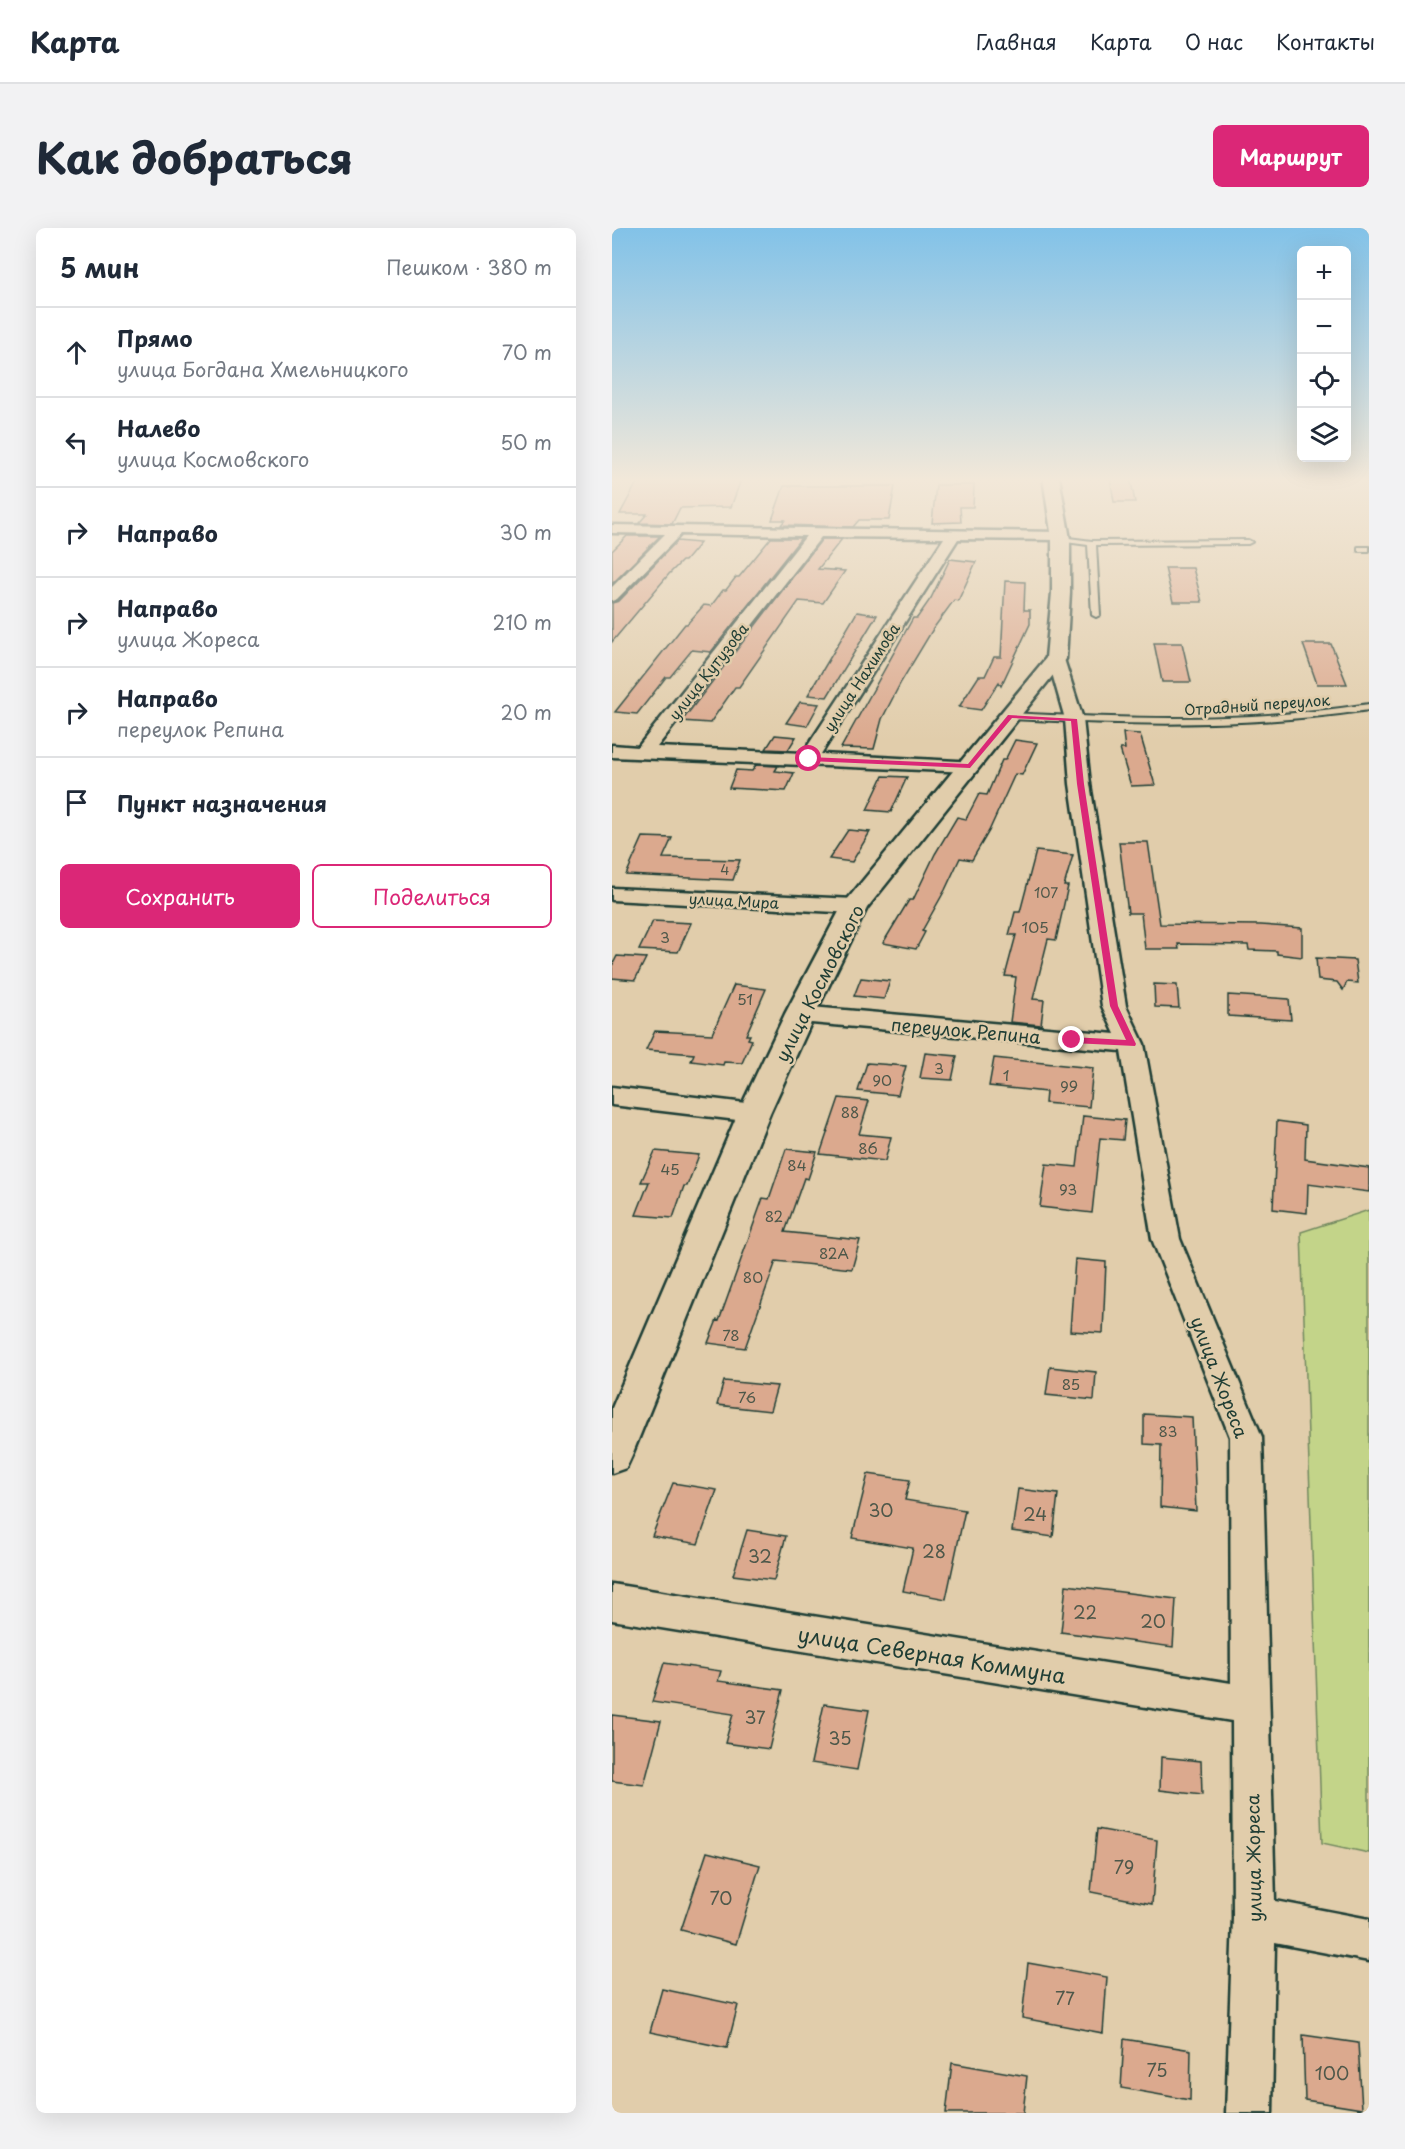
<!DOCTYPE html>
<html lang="ru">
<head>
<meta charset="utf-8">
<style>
  body { margin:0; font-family:"Playpen Sans",sans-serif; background:#f2f2f3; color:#1f2937 }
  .controls { position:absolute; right:18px; top:18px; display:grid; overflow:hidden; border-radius:9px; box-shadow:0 6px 24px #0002 }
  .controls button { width:54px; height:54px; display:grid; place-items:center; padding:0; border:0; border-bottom:2px solid #e0e1e3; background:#fff; color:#1f2937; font:30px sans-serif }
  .stop { position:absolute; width:18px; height:18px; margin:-14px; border:4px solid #db2777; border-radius:50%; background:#fff }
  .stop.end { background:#db2777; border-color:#fff; box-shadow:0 2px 6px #0008 }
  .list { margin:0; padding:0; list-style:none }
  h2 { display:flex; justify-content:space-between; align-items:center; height:78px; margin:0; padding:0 24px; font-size:26px }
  h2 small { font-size:20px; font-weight:400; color:#747a83 }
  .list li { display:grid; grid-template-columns:39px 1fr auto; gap:18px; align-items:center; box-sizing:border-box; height:90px; padding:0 24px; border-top:2px solid #e0e1e3 }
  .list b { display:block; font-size:22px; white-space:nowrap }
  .list p { margin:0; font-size:20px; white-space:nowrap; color:#747a83 }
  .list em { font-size:20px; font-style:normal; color:#747a83 }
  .actions { display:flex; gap:12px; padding:18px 24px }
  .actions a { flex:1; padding:14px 0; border:2px solid #db2777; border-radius:9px; text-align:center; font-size:21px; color:#db2777 }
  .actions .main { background:#db2777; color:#fff }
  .icon { flex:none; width:33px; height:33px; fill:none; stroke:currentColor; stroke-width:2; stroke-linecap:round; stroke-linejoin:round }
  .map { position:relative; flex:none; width:757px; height:1885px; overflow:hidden; border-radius:9px }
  header { display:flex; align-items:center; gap:36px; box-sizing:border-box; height:84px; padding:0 30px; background:#fff; border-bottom:2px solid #e0e1e3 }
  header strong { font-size:28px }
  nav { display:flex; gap:33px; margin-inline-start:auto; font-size:21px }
  .intro { display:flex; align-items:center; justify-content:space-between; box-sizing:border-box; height:144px; padding:0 36px }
  h1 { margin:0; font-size:42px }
  .button { padding:15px 27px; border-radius:9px; background:#db2777; color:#fff; font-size:21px; font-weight:700 }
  main { display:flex; gap:36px; padding:0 36px }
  aside { flex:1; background:#fff; border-radius:9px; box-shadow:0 6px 24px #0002 }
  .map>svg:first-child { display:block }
  .green { fill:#c3d489; stroke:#71885e; stroke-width:1.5 }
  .building { fill:#dba98e; stroke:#1f3d34; stroke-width:1.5 }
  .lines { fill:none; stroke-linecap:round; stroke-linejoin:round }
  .lane-casing { stroke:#1f3d34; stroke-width:4 }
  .street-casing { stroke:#1f3d34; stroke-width:5 }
  .secondary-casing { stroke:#1f3d34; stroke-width:5 }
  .lane { fill:#e1cdab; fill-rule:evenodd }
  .street { fill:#e1cdab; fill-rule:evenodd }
  .secondary { fill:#e1cdab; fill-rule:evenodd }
  .route { fill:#db2777 }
  .labels { text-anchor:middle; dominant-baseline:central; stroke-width:5; stroke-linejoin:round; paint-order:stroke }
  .far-number-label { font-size:14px; fill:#4e584a }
  .far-street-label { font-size:15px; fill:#1f3d34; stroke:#e1cdab }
  .number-label { font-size:15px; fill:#4e584a }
  .street-label { font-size:18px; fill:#1f3d34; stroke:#e1cdab }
  .near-number-label { font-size:18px; fill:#4e584a }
  .near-street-label { font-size:21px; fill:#1f3d34; stroke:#e1cdab }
</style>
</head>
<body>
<header>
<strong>Карта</strong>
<nav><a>Главная</a><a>Карта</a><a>О нас</a><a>Контакты</a></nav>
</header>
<div class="intro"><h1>Как добраться</h1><a class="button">Маршрут</a></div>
<main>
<aside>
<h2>5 мин<small>Пешком · 380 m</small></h2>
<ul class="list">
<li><svg class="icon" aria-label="ahead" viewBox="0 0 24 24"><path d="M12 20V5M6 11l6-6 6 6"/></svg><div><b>Прямо</b><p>улица Богдана Хмельницкого</p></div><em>70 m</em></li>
<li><svg class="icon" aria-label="left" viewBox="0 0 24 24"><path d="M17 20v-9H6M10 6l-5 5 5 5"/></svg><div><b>Налево</b><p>улица Космовского</p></div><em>50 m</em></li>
<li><svg class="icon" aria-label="right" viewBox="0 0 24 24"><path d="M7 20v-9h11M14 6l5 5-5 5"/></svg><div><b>Направо</b></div><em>30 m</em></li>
<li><svg class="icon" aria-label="right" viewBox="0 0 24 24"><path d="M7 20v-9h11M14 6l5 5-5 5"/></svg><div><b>Направо</b><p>улица Жореса</p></div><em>210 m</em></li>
<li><svg class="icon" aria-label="right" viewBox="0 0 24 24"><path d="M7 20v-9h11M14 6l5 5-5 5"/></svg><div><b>Направо</b><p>переулок Репина</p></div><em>20 m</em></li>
<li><svg class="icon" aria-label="arrive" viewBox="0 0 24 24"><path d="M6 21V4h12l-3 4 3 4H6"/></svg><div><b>Пункт назначения</b></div></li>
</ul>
<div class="actions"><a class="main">Сохранить</a><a>Поделиться</a></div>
</aside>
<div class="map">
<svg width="757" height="1885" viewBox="0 0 757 1885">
  <rect width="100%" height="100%" fill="#e1cdab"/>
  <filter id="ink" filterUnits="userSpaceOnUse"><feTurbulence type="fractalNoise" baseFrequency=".0167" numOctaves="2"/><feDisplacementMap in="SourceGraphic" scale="12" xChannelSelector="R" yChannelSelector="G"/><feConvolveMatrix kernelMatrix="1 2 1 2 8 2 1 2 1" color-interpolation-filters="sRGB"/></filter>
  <g filter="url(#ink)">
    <path class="green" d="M757,982V1625L710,1615L689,1004Z"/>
    <path class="building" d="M28,249H130L119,279L68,280L60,296L27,295L35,286H8Z
      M498,249H518L523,274H502Z
      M324,257H362L361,279H348L349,294L320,295Z
      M172,258H283L277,292H247L241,299L169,297L173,292H160Z
      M15,308H48L0,356V323Z
      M159,310H189L99,424L80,422L58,449H54L25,486L3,484L73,396H75L92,377L99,378L111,362H114L124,349H127Z
      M210,311H230L206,341L233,343L211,375L187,373L127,459H123L98,495L70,493Z
      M65,313L88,315L73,333H70L57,346L0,414V375L7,373Z
      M338,331L364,334L346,373L342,372L321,401L289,454L270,491L262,521L229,520L301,390H305L319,370Z
      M553,340H581L590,374H561Z
      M393,353L413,354L412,382H418V396L389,458L387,454L369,482L347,479L367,448H373L382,429H389Z
      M245,384L265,387L215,469L196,467Z
      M542,415H570L579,454H550Z
      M691,416H719L735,456H705Z
      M188,474L207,476L195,498L174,495Z
      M511,505L528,506L543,557L519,558L508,521H513Z
      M163,507L184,509L176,522L154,521Z
      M403,512L425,515L410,547L403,546L377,603L360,632L348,630L333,662L310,703L313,704L304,721L271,715L297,672H301L323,626L345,589L354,591L367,566L375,567L390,532H393Z
      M144,537L166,538L163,543L182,545L174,563L117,560L124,542L140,543Z
      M271,548L295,549L279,584L255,582Z
      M236,602L258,604L240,634L217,631Z
      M31,609L60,610L51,630L128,632L121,652L14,647Z
      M507,614H536L548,696L649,697L690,700V729L665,726V723L637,722L636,717L566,716L567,721H533L529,685H516Z
      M424,623L461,627L452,658H456L444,712L436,711L421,771L432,772L429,797L398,794L404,749L393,748L404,707H397L403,684H408Z
      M41,693L79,695L66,724L27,722Z
      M5,728L34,730L23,752L0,750V738Z
      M704,730L743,732L746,755L735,754L731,762L725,754L706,752Z
      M249,750L278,753L272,771L242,768Z
      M542,756L565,757L567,780L543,779Z
      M122,757L154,761L134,807H138L136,811L140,812L130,835L112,834L111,837L79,833L82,826L34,822L43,803L100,806Z
      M616,767L677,771L679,792L616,788Z
      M313,825L345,828L340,852L308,850Z
      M382,830L481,840L477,879L433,875L434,864L377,858Z
      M255,835L294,838L286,867L246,863Z
      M227,870L257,873L247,906L279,909L273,933L208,926Z
      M471,888L513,892L511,912L488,910L480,985L428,979L434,936L465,939Z
      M665,893L694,897L693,931L757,940V964L696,956L695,985L661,981Z
      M174,921L205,924L196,951L192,950L173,1004L248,1012L240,1041L164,1033L133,1120L96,1115L105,1092L107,1093L151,970L157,971Z
      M43,923L87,927L75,958H72L61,990L24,987L37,954H29Z
      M463,1031L494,1034L491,1105L458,1103Z
      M438,1139L484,1144L482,1172L434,1167Z
      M112,1153L165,1158L158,1183L105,1177Z
      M532,1186L580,1189L584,1283L548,1279L549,1217L532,1216Z
      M256,1246L298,1252L293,1272L353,1282L334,1371L291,1363L301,1320L240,1310Z
      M61,1255L105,1262L86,1316L40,1308Z
      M406,1261L446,1266L441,1309L400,1303Z
      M135,1302L174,1308L162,1352L121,1347Z
      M454,1357L564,1371L561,1419L449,1404Z
      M52,1435L109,1443L106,1453L171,1462L157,1521L113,1515L121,1486L40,1474Z
      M212,1476L257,1482L245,1542L199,1535Z
      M0,1487L49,1493L32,1557L0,1553Z
      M549,1529L589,1533L590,1567L548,1562Z
      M485,1601L545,1612L540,1676L479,1664Z
      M95,1624L148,1637L124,1716L69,1702Z
      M416,1735L495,1749L491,1805L410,1790Z
      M50,1761L126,1777L115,1820L38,1804Z
      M691,1807L746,1815L750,1881L693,1872Z
      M512,1811L579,1822L578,1872L509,1860Z
      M340,1835L415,1848L411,1885H334Z"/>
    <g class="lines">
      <g class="lane-casing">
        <path id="lane" d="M449,309L480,313L636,312L640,314L636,316L484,317L488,387L484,389L480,387L476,317L446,313V309Z
          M746,319H757V323H746Z
          M757,476V482C637,500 519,497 398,491L394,488L398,485C519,491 637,495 757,476Z"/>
      </g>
      <g class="street-casing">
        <path id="street" d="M0,297L448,304L455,308L448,312L346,311L209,526L365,534L367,538L365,542L358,544L0,529V517L26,519L194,308L69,306L5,371L0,373V359L53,306L0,305ZM209,309L332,310L191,525L45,519Z
          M444,426L452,431L471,491L478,556L514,778L532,816L568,1011L650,1209L663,1673L757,1691V1733L663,1715L660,1885H614L621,1690L620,1493L0,1392V1356L619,1455L618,1209L540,1011L509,823L188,794L180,792L176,786L180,780L188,778L503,806L490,778L458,556L453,491L436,431Z
          M0,660L243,671L251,673L254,678L251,683L243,685L0,672Z
          M0,859L142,876L151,878L155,885L151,892L142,894L0,877Z"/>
      </g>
      <g class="secondary-casing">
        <path id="secondary" d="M431,249H447L458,311V365L454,431L255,680L203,786L158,885L20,1227L14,1240L0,1245V1180L126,885L173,786L230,678L434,430L440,365V311Z"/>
      </g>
      <use href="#lane" class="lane"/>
      <use href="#street" class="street"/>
      <use href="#secondary" class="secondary"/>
    </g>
  </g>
  <linearGradient id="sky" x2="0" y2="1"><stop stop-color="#82c2e8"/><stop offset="0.49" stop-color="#f2e8d9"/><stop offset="1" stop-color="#f2e8d9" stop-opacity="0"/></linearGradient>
  <rect width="757" height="513" fill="url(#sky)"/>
  <path class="route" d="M396,487L465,491L472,556L506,778L524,816L523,818L460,815L455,812L460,809L514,812L498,778L465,556L459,493L400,490L358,540L197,533L194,531L197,529L356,536Z"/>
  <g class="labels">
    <g class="far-number-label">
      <text x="113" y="641">4</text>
      <text x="434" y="664">107</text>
    </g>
    <g class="far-street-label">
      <text transform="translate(96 443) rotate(-52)">улица Кутузова</text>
      <text transform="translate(249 449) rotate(-57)">улица Нахимова</text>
      <text transform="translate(645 476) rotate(-4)">Отрадный переулок</text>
      <text transform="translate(122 672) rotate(3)">улица Мира</text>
    </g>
    <g class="number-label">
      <text x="423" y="698">105</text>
      <text x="53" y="708">3</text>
      <text x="133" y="770">51</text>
      <text x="327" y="839">3</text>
      <text x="394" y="846">1</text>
      <text x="270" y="851">90</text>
      <text x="457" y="857">99</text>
      <text x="238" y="883">88</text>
      <text x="256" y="919">86</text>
      <text x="185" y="936">84</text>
      <text x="58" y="940">45</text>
      <text x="456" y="960">93</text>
      <text x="162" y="987">82</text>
      <text x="222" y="1024">82А</text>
      <text x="141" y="1048">80</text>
      <text x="119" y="1106">78</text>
      <text x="459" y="1155">85</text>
      <text x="135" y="1168">76</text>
      <text x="556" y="1202">83</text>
    </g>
    <g class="street-label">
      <text transform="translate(207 755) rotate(-63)">улица Космовского</text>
      <text transform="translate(354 802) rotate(5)">переулок Репина</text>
      <text transform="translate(608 1149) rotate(69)">улица Жореса</text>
      <text transform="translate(641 1630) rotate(-91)">улица Жореса</text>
    </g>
    <g class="near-number-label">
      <text x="269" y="1281">30</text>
      <text x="423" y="1285">24</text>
      <text x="322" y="1322">28</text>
      <text x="148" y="1327">32</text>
      <text x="473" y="1383">22</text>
      <text x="541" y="1392">20</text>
      <text x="143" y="1488">37</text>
      <text x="228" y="1509">35</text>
      <text x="512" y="1638">79</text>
      <text x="109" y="1669">70</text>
      <text x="453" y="1769">77</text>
      <text x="545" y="1841">75</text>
      <text x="720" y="1844">100</text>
    </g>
    <g class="near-street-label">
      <text transform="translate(320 1426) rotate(9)">улица Северная Коммуна</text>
    </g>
  </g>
</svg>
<div class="controls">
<button>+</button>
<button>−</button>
<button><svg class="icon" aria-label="locate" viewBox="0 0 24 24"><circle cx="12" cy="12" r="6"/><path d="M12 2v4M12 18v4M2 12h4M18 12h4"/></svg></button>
<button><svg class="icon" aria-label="layers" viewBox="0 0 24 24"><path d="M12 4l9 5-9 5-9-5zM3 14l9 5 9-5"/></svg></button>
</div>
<div class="stop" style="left:197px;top:531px"></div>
<div class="stop end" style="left:460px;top:812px"></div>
</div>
</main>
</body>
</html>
